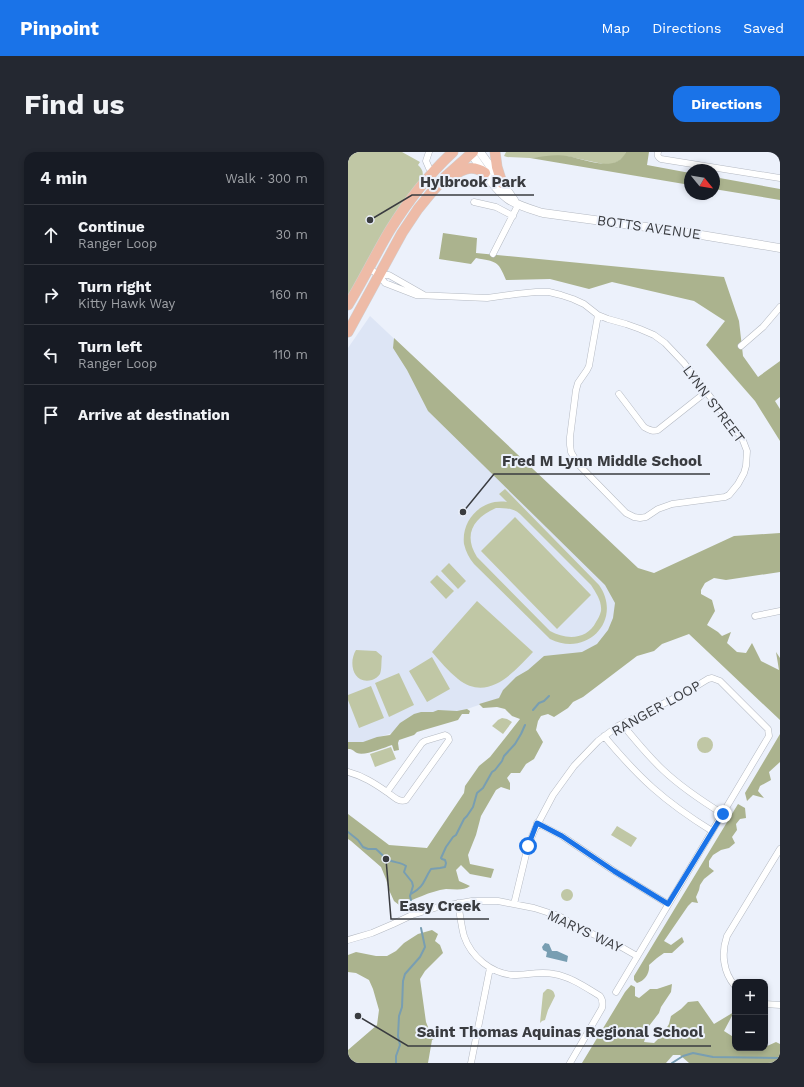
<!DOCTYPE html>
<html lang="en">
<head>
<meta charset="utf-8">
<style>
  body { margin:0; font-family:"Work Sans",sans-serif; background:#242831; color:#f1f3f6 }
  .controls { position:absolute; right:12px; bottom:12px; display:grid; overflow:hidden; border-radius:8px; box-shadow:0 2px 6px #0003 }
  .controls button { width:36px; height:36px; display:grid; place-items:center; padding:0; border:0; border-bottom:1px solid #363941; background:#171b24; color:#f1f3f6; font:20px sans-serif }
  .compass { position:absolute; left:336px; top:12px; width:36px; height:36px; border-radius:50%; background:#171b24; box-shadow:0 2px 6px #0003; rotate:120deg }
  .stop { position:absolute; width:12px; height:12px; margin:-9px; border:3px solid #1a73e8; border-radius:50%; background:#fff }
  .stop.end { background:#1a73e8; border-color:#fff; box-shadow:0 1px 4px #0008 }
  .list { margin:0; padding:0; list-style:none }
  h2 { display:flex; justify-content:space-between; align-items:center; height:52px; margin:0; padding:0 16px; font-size:17px }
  h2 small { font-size:13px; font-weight:400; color:#9ea1a6 }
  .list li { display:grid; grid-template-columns:26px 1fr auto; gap:12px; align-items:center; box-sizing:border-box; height:60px; padding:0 16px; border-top:1px solid #363941 }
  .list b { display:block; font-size:15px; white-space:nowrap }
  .list p { margin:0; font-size:13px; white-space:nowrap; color:#9ea1a6 }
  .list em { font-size:13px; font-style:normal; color:#9ea1a6 }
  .icon { flex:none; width:22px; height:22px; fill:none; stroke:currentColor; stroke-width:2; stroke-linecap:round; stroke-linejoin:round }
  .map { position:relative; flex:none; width:432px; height:911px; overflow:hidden; border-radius:12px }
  header { display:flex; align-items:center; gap:24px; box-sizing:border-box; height:56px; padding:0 20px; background:#1a73e8; color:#fff }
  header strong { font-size:19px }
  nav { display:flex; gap:22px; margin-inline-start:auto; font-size:14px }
  .intro { display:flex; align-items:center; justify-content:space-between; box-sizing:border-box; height:96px; padding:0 24px }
  h1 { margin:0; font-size:28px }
  .button { padding:10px 18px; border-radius:12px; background:#1a73e8; color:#fff; font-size:14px; font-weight:700 }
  main { display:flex; gap:24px; padding:0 24px }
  aside { flex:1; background:#171b24; border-radius:12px; box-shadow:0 2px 6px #0003 }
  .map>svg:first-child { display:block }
  .built { fill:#dde5f5 }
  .green { fill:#c0c7a5; fill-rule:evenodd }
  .forest { fill:#abb38e }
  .water { fill:#789eb2 }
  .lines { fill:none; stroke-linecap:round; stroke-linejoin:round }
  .stream { stroke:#789eb2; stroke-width:2 }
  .minor-casing { stroke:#b4b9c2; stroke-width:7 }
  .tertiary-casing { stroke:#b4b9c2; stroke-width:9 }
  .primary-casing { stroke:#d0d0d1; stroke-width:11 }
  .minor { stroke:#fff; stroke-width:6 }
  .tertiary { stroke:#fff; stroke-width:8 }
  .primary { stroke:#eebba7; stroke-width:10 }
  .route { stroke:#1a73e8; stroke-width:5 }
  .labels { text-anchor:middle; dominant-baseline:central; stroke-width:4; stroke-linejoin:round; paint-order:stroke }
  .street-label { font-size:14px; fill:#3a3c40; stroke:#ecf1fb }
  .leader { fill:none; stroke:#3a3c40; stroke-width:1.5 }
  .callout-dot { fill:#3a3c40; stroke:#ecf1fb; stroke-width:1.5 }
  .callout-label { font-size:15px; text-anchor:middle; font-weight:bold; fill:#3a3c40; stroke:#ecf1fb; stroke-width:4; stroke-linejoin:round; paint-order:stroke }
</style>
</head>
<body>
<header>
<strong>Pinpoint</strong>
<nav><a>Map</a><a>Directions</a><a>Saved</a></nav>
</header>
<div class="intro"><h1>Find us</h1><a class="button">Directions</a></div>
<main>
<aside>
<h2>4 min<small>Walk · 300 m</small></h2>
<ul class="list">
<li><svg class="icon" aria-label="ahead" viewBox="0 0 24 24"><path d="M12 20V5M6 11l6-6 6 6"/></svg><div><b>Continue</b><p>Ranger Loop</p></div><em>30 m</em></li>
<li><svg class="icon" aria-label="right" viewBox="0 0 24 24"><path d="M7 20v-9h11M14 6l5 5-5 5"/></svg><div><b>Turn right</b><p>Kitty Hawk Way</p></div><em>160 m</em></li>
<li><svg class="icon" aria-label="left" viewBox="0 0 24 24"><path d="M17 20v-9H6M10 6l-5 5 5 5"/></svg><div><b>Turn left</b><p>Ranger Loop</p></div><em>110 m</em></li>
<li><svg class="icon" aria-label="arrive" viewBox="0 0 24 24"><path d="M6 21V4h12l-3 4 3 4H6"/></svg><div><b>Arrive at destination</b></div></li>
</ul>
</aside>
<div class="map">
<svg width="432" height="911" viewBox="0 0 432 911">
  <rect width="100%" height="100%" fill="#ecf1fb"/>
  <path class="built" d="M22,164L290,416L271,506L119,557L0,595V196Z"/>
  <path class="green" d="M0,0H54L72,10L70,13C74,17 76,20 74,26L0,145Z
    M158,0H278L276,5L271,9L264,12H255L218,4L182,6L159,5L156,4Z
    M157,337L251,433C275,467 240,506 202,487L126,412C121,406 118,400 116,392C113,367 135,346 159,350L151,342ZM148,356C157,356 165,356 172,362L243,433C248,441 254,449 253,459C252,463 250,467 248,470C239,488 218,488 202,479L129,405C115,383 125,366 148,356Z
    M167,365L243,443L209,477L133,399Z
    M101,411L118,429L110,437L93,419Z
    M89,423L106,439L98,447L82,430Z
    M129,449L185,500C166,520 140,551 110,527C100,519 92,509 84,500Z
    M8,498L28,499L34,504C33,510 34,517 32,522C30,525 27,527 24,528C5,533 0,511 8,498Z
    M84,505L102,537L79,550L61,519Z
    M51,521L66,553L41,565L27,531Z
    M23,534L36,566L11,576L0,548V543Z
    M154,566L159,567L164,570L155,582L144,574L150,568Z
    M349 593a8 8 0 1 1 16 0a8 8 0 1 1-16 0Z
    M43,595L48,607L27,615L22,602Z
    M269,674L289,686L283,695L263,683Z
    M213 743a6 6 0 1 1 12 0a6 6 0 1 1-12 0Z
    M199,837C204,837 206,839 207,844L200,858L197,868L194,869L192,871L195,841Z"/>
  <path class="forest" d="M278,0H301L299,13L342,21V33L182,6C194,5 207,2 219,4C237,7 268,22 278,0Z
    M366,25L432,37V48L366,37Z
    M95,81L129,86L128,101L376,125L391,169L395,204L410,225L432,209V245L427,249L432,257V289L407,249L358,193L377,169L346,149L264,130L241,137L202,127L158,128C150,108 148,110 128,106L123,112L91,107Z
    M46,186L290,416L306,421L386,384L432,381V420L378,428L366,426L357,431L353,438V442L364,448L367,459L359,473L370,480L374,484L383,480L379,491L389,500L398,501L404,491L413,509L431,518L428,500L432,506V568L341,482L314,492L306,499L289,504L235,545L225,550L220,556L206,565L200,562L193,564L190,569L188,578L195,590L186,607L178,612L172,621H163L159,626L162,631V638L153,635L148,638L133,664L128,683L120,703L122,712L146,717L143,726L122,722L113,713L108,718L111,729L122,734C116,739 106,737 98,737C82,739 66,748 51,753L46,749L41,738L38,727L33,715L3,689L0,687V662L41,693L79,696L116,641L117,634L131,614L142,605L172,567L164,564L157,557L149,555L135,556L131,552L151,546L155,538L168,525L180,518L196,504L234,500L249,492L260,478L265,466L267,451L257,433L80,259L59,218L45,196Z
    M119,557L122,559L121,562H114L110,568L69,580L66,583L51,588L50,591L51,598L46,599L44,593C35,596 17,604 9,601C5,599 5,597 0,597V590H15L29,585L42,583L52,571L66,562L73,560H85L90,558L109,559Z
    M432,582V610L421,620L423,628L412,634L410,639L416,646L405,643L399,649L397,641Z
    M390,652L397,656L398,666L392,667L388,672L389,678L384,685L387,691L381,696L373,698L365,703L361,709V715L366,719L356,727L352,733L351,738L348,745L350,751L344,750L340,754L316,789L323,793L334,785L336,790L324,801H316L309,806L301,813C302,821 297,829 289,831L286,828V824Z
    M84,778L90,782L87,789L92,793L95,801L77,819L72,827L78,870L82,880L93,883L84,888L80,911H0V898L29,873L31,858L25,837L21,828L8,821L0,820V803L8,800L28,804H39L48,799L56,791L70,782Z
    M324,832L323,840L313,855L311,861L301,874L296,890L306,891L315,882L321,872L323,864L333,857L340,850L350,849L366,872L386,860L376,879L387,886V896H399L410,898L417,896V895L428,890L432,892V911H341L332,903H325L318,911H234L277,840L283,833L287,835V844L291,846L302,837H309Z"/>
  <path class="water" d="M197,791L201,792L204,799H209L220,804L219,810L198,805L199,800L195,798L194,795Z"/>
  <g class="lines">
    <path class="stream" d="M185,558L191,551L196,549L201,544
      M0,680L10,688L15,695L20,697H28C33,701 36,706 41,708C47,711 53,710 58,714L56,720L64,730L65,734L62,744L63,748
      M63,742C77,734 75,729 83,717L92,716L97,715L98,711L97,708L94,707L93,706L98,695L105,685L108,683L116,667L119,664L125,655L129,641L135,636L144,620L147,618L154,609L156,604L167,592L173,582L177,573
      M48,911V904L52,893L50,884L51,864L54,855L55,829L57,822L72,805L77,795L73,776
      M324,911L335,904L345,901L365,905L432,906"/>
    <g class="minor-casing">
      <path id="minor" d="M81,0L78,9L81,16L85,20
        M310,0C309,4 310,5 313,7L432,26
        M126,50L148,55L165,64
        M145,102L170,53
        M20,116L31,123L37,131L68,143L139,146L168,142L188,140H201L213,143L225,147L236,152L250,163L260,167L278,172L292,177L306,183L317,191L336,211L394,286L399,299L398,314L396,321L390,332L381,343L377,345L324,352L310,357L298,365L292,366L286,365L278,361L230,312L223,300L222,293V285L228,238L230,231L239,218L241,214L250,163
        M31,123H41L76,143
        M393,194L415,175L432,155
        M271,242L296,275C301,278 305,280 310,278L358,240
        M407,464L432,459
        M274,572C287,588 300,604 315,618C333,635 354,649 375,662
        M97,583C100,584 101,585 101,588L58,648C51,651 45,644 39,640L74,591L77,589Z
        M256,584C271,602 287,620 305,636C323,652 343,666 364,679
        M0,620C15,624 26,631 39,640
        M189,671L214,684L266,719L320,752
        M110,751C112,762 113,773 116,784C123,805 144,822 166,823C179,823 192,819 206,822C223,825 237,835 252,844C255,848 255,851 254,856L222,911
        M166,752L180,694L187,677L205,643L226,614L250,589L270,574L337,541L360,527L364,526L372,529L420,577L421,584L268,840
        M0,788L24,781L45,772L64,763L90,755L124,749H150L186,756L211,764L218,768L226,774L268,792L289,804
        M387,834C375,820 373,801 379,784L432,697
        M417,852L432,853
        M123,911L142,816"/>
    </g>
    <g class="tertiary-casing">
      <path id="tertiary" d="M122,0C132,14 146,37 160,47C170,54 182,57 195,61L335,80L432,96
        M132,0L166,48"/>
    </g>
    <g class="primary-casing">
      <path id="primary" d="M147,0L149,15L154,31
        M105,24C116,16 125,13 137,21
        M0,153C15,129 27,103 42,78C60,49 80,23 105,0
        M0,180L54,81L70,57L83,41L98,24L125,0"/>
    </g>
    <use href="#minor" class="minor"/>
    <use href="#tertiary" class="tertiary"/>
    <use href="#primary" class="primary"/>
  </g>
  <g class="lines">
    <path class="route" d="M180,694L189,671L214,684L266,719L320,752L375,662"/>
  </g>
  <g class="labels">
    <g class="street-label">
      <text transform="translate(301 75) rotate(8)">BOTTS AVENUE</text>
      <text transform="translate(366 252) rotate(53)">LYNN STREET</text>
      <text transform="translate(308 556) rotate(-29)">RANGER LOOP</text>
      <text transform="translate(237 779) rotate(25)">MARYS WAY</text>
    </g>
  </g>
  <path class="leader" d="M22 68L64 43H186M115 360L146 322H362M38 707L43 767H141M10 864L60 894H363"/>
  <g class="callout-dot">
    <circle cx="22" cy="68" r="4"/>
    <circle cx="115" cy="360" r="4"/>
    <circle cx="38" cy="707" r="4"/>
    <circle cx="10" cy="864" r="4"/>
  </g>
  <g class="callout-label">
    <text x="125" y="35">Hylbrook Park</text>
    <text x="254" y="314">Fred M Lynn Middle School</text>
    <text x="92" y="759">Easy Creek</text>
    <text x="212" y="885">Saint Thomas Aquinas Regional School</text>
  </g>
</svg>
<div class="controls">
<button>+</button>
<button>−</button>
</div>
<svg class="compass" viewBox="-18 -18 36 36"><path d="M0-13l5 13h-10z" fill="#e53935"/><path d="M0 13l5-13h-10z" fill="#9ea1a6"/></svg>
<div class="stop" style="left:180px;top:694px"></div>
<div class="stop end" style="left:375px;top:662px"></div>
</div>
</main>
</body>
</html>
